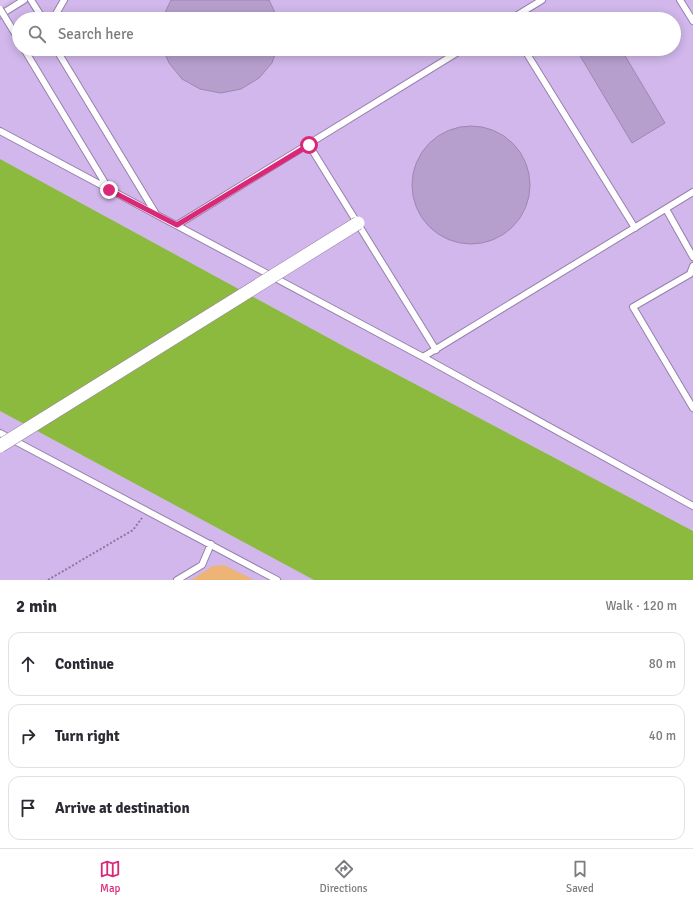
<!DOCTYPE html>
<html lang="en">
<head>
<meta charset="utf-8">
<style>
  body { margin:0; font-family:Signika,sans-serif; background:#f2f2f3; color:#2b2b33 }
  .stop { position:absolute; width:12px; height:12px; margin:-9px; border:3px solid #db2777; border-radius:50%; background:#fff }
  .stop.end { background:#db2777; border-color:#fff; box-shadow:0 1px 4px #0008 }
  .list { margin:0; padding:0; list-style:none }
  h2 { display:flex; justify-content:space-between; align-items:center; height:52px; margin:0; padding:0 16px; font-size:17px }
  h2 small { font-size:13px; font-weight:400; color:#7c7c81 }
  .list li { display:grid; grid-template-columns:26px 1fr auto; gap:12px; align-items:center; box-sizing:border-box; height:64px; margin:0 8px 8px; padding:0 8px; border:1px solid #e1e1e2; border-radius:12px }
  .list b { display:block; font-size:15px; white-space:nowrap }
  .list em { font-size:13px; font-style:normal; color:#7c7c81 }
  .icon { flex:none; width:22px; height:22px; fill:none; stroke:currentColor; stroke-width:2; stroke-linecap:round; stroke-linejoin:round }
  .map { position:relative; flex:none; width:693px; height:580px; overflow:hidden }
  .search { position:absolute; background:#fff; box-shadow:0 2px 10px #0003; left:12px; right:12px; top:12px; height:44px; display:flex; align-items:center; gap:10px; box-sizing:border-box; padding:0 14px; border-radius:22px; color:#7c7c81; font-size:15px }
  .sheet { height:268px; background:#fff }
  nav { display:flex; justify-content:space-around; align-items:center; box-sizing:border-box; height:56px; border-top:1px solid #e1e1e2; background:#fff; font-size:11px; color:#7c7c81 }
  nav a { display:grid; justify-items:center; gap:2px }
  nav .on { color:#db2777 }
  .map>svg:first-child { display:block }
  .built { fill:#d1b7eb; fill-rule:evenodd }
  .green { fill:#edb475 }
  .water { fill:#8bba3e }
  .building { fill:#b69fcc; stroke:#9d87b2 }
  .lines { fill:none; stroke-linecap:round; stroke-linejoin:round }
  .service-casing { stroke:#9781ab; stroke-width:8 }
  .path { stroke:#8a7a9a; stroke-width:2; stroke-dasharray:2 2; stroke-linecap:butt }
  .service { stroke:#fff; stroke-width:6 }
  .service-bridge-casing { stroke:#9781ab; stroke-width:8; stroke-linecap:butt }
  .minor-bridge-casing { stroke:#9781ab; stroke-width:14; stroke-linecap:butt }
  .service-bridge { stroke:#fff; stroke-width:6 }
  .minor-bridge { stroke:#fff; stroke-width:13 }
  .route { stroke:#db2777; stroke-width:5 }
</style>
</head>
<body>
<div class="map">
<svg width="693" height="580" viewBox="0 0 693 580">
  <rect width="100%" height="100%" fill="#dbc3f1"/>
  <path class="built" d="M11,0H693V531L347,348L0,159V7ZM19,19H674V49H19Z
    M0,411L314,580H0Z"/>
  <path class="green" d="M224,565L254,580H191L213,566Z"/>
  <path class="water" d="M0,159L347,348L693,531V580H314L0,411Z"/>
  <path class="building" d="M171,0H269L278,19H162Z
    M601,15L603,19H594Z
    M163,49H277L272,63L259,78L241,89L221,93L200,89L182,79L169,63Z
    M576,49H621L665,123L632,143Z
    M412 185a59 59 0 1 1 118 0a59 59 0 1 1-118 0Z"/>
  <g class="lines">
    <g class="service-casing">
      <path id="service" d="M31,0L43,19
        M680,0L693,21
        M0,15L24,0
        M53,19L64,0
        M511,19L542,0
        M24,49L108,188
        M56,49L156,214
        M524,49L635,228
        M0,131L423,357L693,506
        M309,145L436,350
        M666,209L693,257
        M177,225L463,49
        M693,266L690,274L633,307L693,408
        M423,357L693,192
        M0,433L277,580
        M177,580L202,565L211,544"/>
    </g>
    <path class="path" d="M48,580L133,530L142,518"/>
    <use href="#service" class="service"/>
    <g class="service-bridge-casing">
      <path id="service-bridge" d="M0,9L19,40"/>
    </g>
    <g class="minor-bridge-casing">
      <path id="minor-bridge" d="M0,446L358,223"/>
    </g>
    <use href="#service-bridge" class="service-bridge"/>
    <use href="#minor-bridge" class="minor-bridge"/>
  </g>
  <g class="lines">
    <path class="route" d="M109,190L177,225L309,145"/>
  </g>
</svg>
<div class="stop" style="left:309px;top:145px"></div>
<div class="stop end" style="left:109px;top:190px"></div>
<div class="search"><svg class="icon" aria-label="search" viewBox="0 0 24 24"><circle cx="10" cy="10" r="6"/><path d="M15 15l6 6"/></svg>Search here</div>
</div>
<section class="sheet">
<h2>2 min<small>Walk · 120 m</small></h2>
<ul class="list">
<li><svg class="icon" aria-label="ahead" viewBox="0 0 24 24"><path d="M12 20V5M6 11l6-6 6 6"/></svg><div><b>Continue</b></div><em>80 m</em></li>
<li><svg class="icon" aria-label="right" viewBox="0 0 24 24"><path d="M7 20v-9h11M14 6l5 5-5 5"/></svg><div><b>Turn right</b></div><em>40 m</em></li>
<li><svg class="icon" aria-label="arrive" viewBox="0 0 24 24"><path d="M6 21V4h12l-3 4 3 4H6"/></svg><div><b>Arrive at destination</b></div></li>
</ul>
</section>
<nav>
<a class="on"><svg class="icon" aria-label="map" viewBox="0 0 24 24"><path d="M3 6l6-2 6 2 6-2v14l-6 2-6-2-6 2zM9 4v14M15 6v14"/></svg>Map</a>
<a><svg class="icon" aria-label="directions" viewBox="0 0 24 24"><path d="M12 3l9 9-9 9-9-9zM9 14v-3h6M13 9l2 2-2 2"/></svg>Directions</a>
<a><svg class="icon" aria-label="saved" viewBox="0 0 24 24"><path d="M7 4h10v16l-5-4-5 4z"/></svg>Saved</a>
</nav>
</body>
</html>
